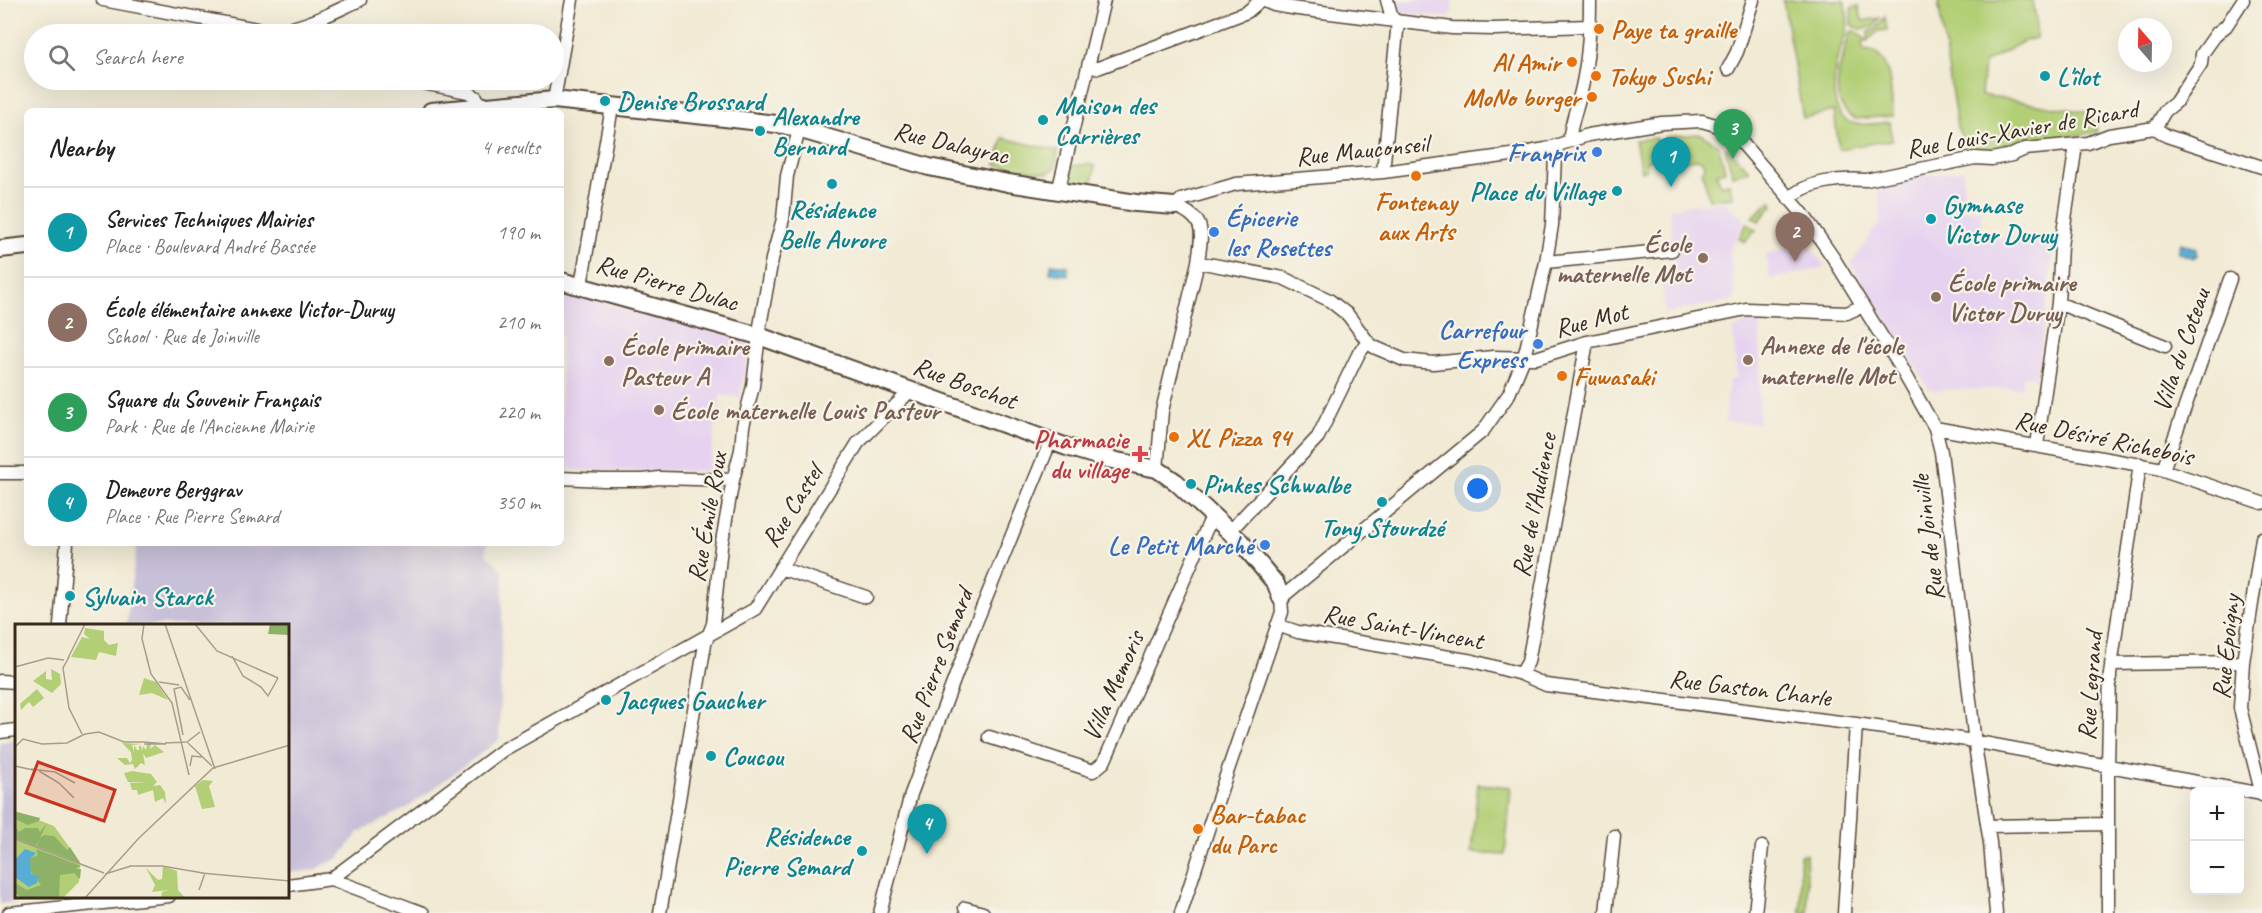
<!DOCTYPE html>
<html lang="en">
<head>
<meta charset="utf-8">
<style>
  body { margin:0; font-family:Caveat,sans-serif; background:#f6f6f6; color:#222 }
  .controls { position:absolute; right:18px; bottom:18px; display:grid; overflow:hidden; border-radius:9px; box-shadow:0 6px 24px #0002 }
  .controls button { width:54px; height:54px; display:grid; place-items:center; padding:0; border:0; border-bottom:2px solid #e0e0e0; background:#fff; color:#222; font:30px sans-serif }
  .compass { position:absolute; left:2118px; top:18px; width:54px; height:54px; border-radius:50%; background:#fff; box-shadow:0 6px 24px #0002; rotate:340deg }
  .you { position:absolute; left:1478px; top:489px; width:21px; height:21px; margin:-15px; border:4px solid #fff; border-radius:50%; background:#1a73e8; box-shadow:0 0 0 9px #1a73e833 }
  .badge { display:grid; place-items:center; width:39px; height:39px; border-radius:50%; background:#c8321e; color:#fff; font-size:20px; font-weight:700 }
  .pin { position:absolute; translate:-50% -50px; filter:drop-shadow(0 2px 3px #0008) }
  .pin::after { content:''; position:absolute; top:32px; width:21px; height:18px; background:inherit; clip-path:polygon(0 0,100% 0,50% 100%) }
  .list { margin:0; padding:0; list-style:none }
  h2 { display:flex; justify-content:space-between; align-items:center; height:78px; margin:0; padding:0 24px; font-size:26px }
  h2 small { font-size:20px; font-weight:400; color:#767676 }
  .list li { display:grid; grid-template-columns:39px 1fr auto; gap:18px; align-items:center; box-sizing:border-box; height:90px; padding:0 24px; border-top:2px solid #e0e0e0 }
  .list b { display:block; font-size:22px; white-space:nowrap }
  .list p { margin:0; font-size:20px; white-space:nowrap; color:#767676 }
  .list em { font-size:20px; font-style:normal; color:#767676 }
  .icon { flex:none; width:33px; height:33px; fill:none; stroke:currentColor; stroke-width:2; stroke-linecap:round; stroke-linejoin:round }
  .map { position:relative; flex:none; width:2262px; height:913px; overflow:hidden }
  .search { position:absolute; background:#fff; box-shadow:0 6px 24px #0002; left:24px; top:24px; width:540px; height:66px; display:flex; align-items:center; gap:15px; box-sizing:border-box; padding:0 21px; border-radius:33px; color:#767676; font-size:22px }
  .panel { position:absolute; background:#fff; box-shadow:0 6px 24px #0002; left:24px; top:108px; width:540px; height:438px; border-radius:9px }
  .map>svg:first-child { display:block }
  .built { fill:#e6d2f0 }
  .industrial { fill:#c8bfd8 }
  .green { fill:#b2cf76; stroke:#767c4a; stroke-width:1.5 }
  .water { fill:#58add4; stroke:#4a6c79; stroke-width:1.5 }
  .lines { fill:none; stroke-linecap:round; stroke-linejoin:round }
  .minor-casing { stroke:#564739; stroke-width:15 }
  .major-casing { stroke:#564739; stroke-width:20 }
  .minor { stroke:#fff; stroke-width:12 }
  .major { stroke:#fff; stroke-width:16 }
  .food-dot { fill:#e8710a; stroke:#f7f3e8; stroke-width:2 }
  .culture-dot { fill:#0f9aa8; stroke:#f7f3e8; stroke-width:2 }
  .shop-dot { fill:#3f7fe0; stroke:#f7f3e8; stroke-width:2 }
  .education-dot { fill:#8d6e63; stroke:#f7f3e8; stroke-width:2 }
  .health-dot { fill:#e0444e; stroke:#f7f3e8; stroke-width:2 }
  .labels { text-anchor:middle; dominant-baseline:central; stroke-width:4.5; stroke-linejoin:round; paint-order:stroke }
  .food-label { font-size:26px; font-weight:bold; fill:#c56008; stroke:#f7f3e8; text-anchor:start }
  .culture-label { font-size:26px; font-weight:bold; fill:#0d838f; stroke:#f7f3e8; text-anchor:start }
  .street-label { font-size:26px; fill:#3b2a1e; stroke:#f7f3e8 }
  .shop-label { font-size:26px; font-weight:bold; fill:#366cbe; stroke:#f7f3e8; text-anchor:end }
  .education-label { font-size:26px; font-weight:bold; fill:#785e54; stroke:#f7f3e8; text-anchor:start }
  .health-label { font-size:26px; font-weight:bold; fill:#be3a42; stroke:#f7f3e8; text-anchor:end }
  .inset-road { fill:none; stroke:#a89d8b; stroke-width:1.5 }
  .view { fill:#c8321e; fill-opacity:0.15; stroke:#c8321e; stroke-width:3 }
  .inset-edge { fill:none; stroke:#3b2a1e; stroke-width:3 }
</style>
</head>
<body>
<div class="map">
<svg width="2262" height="913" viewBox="0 0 2262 913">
  <rect width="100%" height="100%" fill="#f7f3e8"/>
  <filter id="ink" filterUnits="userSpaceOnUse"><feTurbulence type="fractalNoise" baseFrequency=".0167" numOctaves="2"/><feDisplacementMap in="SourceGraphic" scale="12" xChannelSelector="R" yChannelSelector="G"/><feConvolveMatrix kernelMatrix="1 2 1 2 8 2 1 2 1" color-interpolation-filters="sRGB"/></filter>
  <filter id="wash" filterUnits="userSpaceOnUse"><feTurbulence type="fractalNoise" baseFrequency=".008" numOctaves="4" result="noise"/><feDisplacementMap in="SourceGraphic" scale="24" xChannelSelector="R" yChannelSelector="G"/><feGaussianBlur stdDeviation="1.35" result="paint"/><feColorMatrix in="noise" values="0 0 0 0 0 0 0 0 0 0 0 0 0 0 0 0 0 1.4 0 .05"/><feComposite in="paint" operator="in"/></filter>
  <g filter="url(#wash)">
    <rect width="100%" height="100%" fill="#f1ead4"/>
    <path class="built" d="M1395,0H1454L1450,18L1399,12Z
      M1963,170V210H1981V238L2055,239L2037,378L2024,376L2022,388L1930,390L1851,264L1880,222L1878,183Z
      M1724,202L1744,218V222L1730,251L1735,296L1732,300L1665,313L1660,267L1675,265L1670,209L1685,205Z
      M1808,244L1825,267L1770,279L1766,254Z
      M561,292L743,339L749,348L740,398L720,395L709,471L561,470Z
      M1758,316H1760L1759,423L1725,422L1729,379H1737L1733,330Z"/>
    <path class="industrial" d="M137,543H487L486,554L503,570L499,740L407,808L359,832L339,858L314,870L288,873V625H126Z
      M16,740V896L68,897L0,904V742Z"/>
    <path class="green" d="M1783,0H1844C1846,9 1849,19 1847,28C1845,39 1840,49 1837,60C1833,79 1828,121 1857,124C1868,125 1880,123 1890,122L1892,140L1839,149L1834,111L1803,118Z
      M1938,0H2033L2036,19V38L2024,41L1984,63L1981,95L2086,112L2096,126L2097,132L1967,153L1965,143L1957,127Z
      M1859,6L1862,21L1880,18L1873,27L1861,29L1851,25V8Z
      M1885,17L1887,30L1879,31L1868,40V32L1876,29Z
      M1856,31L1867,41L1862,43L1863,50C1894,51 1890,93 1893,116L1855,119C1823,102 1843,58 1850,32Z
      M1698,134L1703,135L1719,146L1725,171L1717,173L1720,185L1729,183L1733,197L1709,199L1702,170L1705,168L1702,161L1696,159L1685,161L1684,158H1681L1678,154L1672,152L1671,149L1667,150L1665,137Z
      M1003,138L1058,151L1055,168L1047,173L996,165Z
      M1656,138L1659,151L1656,152V156L1646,161L1647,169L1641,171L1635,140Z
      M1727,148L1748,169V171L1733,175L1725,149Z
      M1088,164L1095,166L1091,189L1072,187L1068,182L1071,166Z
      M1771,201L1773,205L1759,221L1752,217Z
      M1747,223L1756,230L1744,242L1739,238Z
      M1478,784L1511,787L1505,855L1471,853Z
      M1806,854L1808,913H1801L1800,855Z"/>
    <path class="water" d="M2181,243L2197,249V255L2193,258L2178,252Z
      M1051,264L1068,266V275L1050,273Z"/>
  </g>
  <g filter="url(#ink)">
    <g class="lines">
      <g class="minor-casing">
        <path id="minor" d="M103,0L268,31C300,31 331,13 360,0
          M1262,0L1274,5L1298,9L1452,28L1494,29L1590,26
          M1387,0L1393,21
          M1089,67L1098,68L1247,12L1261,0
          M1728,69L1737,52L1753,0
          M407,80L468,92L476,97L481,106
          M554,100L572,0
          M2155,128L2165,111L2175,103L2201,64L2202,54L2217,33L2226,26L2243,0
          M1569,141C1571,122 1578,105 1582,87C1588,60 1590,30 1590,2
          M1383,172L1398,21
          M1058,192L1104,0
          M1789,199C1806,181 1842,178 1866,180L1975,158L1992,159L2012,155L2025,149L2088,143L2109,135L2155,128L2167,136L2262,167
          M1198,262L1283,278L1329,300L1348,315L1368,342L1374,347L1404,360L1433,363L1493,357L1536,358L1587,342L1746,309L1847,313L1862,306
          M1546,262L1672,250
          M581,285L612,107
          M2058,303L2165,346
          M1935,428L2157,468L2262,503
          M2037,445L2058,303L2061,246L2076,145
          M1157,469L1162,411L1198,262C1202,232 1207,219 1175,206L1181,200L1236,184L1383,172L1511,155L1546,149L1588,135L1662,123L1702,121L1722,127L1737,137L1803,214L1834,259L1898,363L1935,428L1941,452L1947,501L1976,752L1990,843L1996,913
          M2163,470L2230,279
          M0,473H27
          M561,478L603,480H644L659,478L733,480
          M1230,531L1318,437L1359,353L1368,342
          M2262,538L2243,662L2240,708L2262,795
          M780,568L866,597
          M60,625L67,543
          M1277,625L1298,632L1473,661L1521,674L1546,685L1856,724L1967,740L2262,794
          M2111,664L2243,662
          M1521,674L1528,662L1587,342
          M0,681L16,682
          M0,732L16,730
          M989,737L1093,771L1104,762L1209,523L1214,517
          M1988,826L2108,824
          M331,879L423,913
          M288,885L331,879L503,750L755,609L858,443L910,391
          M965,908L983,913
          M9,913L169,896
          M660,913L705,644L713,624L721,547L733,480L741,450L743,426L753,386L760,326L772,259L783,219L787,176L799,130
          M880,913L911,794L973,630L1051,440
          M1181,913L1215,808L1282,612L1281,598L1483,431L1509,394L1524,358L1546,262L1552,225L1555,156L1558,145
          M1606,913L1614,836
          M1755,913L1762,847
          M1844,913L1856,724
          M2108,913V766L2110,674L2140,464"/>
      </g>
      <g class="major-casing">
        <path id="major" d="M431,111L554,100L734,119L784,125L929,167L1008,183L1136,203L1175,206
          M0,249L27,246
          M561,281L759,336L1067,447L1107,459L1157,469L1176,482L1241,542L1276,584L1281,598"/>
      </g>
      <use href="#minor" class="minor"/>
      <use href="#major" class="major"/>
    </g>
  </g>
  <g class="food-dot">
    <circle cx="1599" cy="29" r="6"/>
    <circle cx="1572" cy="62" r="6"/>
    <circle cx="1596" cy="76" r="6"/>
    <circle cx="1592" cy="97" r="6"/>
    <circle cx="1416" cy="176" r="6"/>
    <circle cx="1562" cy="376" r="6"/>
    <circle cx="1174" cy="437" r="6"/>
    <circle cx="1198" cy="829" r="6"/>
  </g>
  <g class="culture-dot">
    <circle cx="2045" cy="76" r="6"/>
    <circle cx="605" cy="101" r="6"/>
    <circle cx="1043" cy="120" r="6"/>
    <circle cx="760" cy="131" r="6"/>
    <circle cx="832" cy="184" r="6"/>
    <circle cx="1617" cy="191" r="6"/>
    <circle cx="1931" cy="219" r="6"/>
    <circle cx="1191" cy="484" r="6"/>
    <circle cx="1382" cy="502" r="6"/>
    <circle cx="70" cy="596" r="6"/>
    <circle cx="606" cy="700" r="6"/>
    <circle cx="711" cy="756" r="6"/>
    <circle cx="862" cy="851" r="6"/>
  </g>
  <g class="shop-dot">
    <circle cx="1597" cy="152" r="6"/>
    <circle cx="1214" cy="232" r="6"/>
    <circle cx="1538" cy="344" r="6"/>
    <circle cx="1265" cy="545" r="6"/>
  </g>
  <g class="education-dot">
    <circle cx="1703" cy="258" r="6"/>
    <circle cx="1936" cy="297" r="6"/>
    <circle cx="1748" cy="360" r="6"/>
    <circle cx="609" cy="361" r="6"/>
    <circle cx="659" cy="410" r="6"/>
  </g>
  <path class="health-dot" d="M1137 445h6v6h6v6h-6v6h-6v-6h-6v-6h6z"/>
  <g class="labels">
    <g class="food-label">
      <text x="1611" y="29">Paye ta graille</text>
      <text x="1560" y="62" text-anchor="end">Al Amir</text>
      <text x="1608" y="76">Tokyo Sushi</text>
      <text x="1580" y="97" text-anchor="end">MoNo burger</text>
      <text x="1416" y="201" text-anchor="middle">Fontenay<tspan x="1416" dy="30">aux Arts</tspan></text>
      <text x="1574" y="376">Fuwasaki</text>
      <text x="1186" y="437">XL Pizza 94</text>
      <text x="1210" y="814">Bar-tabac<tspan x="1210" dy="30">du Parc</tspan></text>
    </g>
    <g class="culture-label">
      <text x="2057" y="76">L'îlot</text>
      <text x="617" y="101">Denise Brossard</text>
      <text x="1055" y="105">Maison des<tspan x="1055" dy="30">Carrières</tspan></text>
      <text x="772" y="116">Alexandre<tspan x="772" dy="30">Bernard</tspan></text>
      <text x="1605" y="191" text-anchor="end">Place du Village</text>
      <text x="1943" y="204">Gymnase<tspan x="1943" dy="30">Victor Duruy</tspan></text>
      <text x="832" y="209" text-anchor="middle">Résidence<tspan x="832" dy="30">Belle Aurore</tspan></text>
      <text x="1203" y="484">Pinkes Schwalbe</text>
      <text x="1382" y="527" text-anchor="middle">Tony Stourdzé</text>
      <text x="82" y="596">Sylvain Starck</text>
      <text x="618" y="700">Jacques Gaucher</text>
      <text x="723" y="756">Coucou</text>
      <text x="850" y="836" text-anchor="end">Résidence<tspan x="850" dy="30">Pierre Semard</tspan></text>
    </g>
    <g class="street-label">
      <text transform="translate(2022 129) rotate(-10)">Rue Louis-Xavier de Ricard</text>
      <text transform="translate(951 143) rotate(13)">Rue Dalayrac</text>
      <text transform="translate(1362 150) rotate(-6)">Rue Mauconseil</text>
      <text transform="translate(667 283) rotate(16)">Rue Pierre Dulac</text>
      <text transform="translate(1591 320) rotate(-14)">Rue Mot</text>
      <text transform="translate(2181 350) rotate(-71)">Villa du Coteau</text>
      <text transform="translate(965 383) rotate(20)">Rue Boschot</text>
      <text transform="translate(2104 438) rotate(12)">Rue Désiré Richebois</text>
      <text transform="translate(1534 505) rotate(-79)">Rue de l'Audience</text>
      <text transform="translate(792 506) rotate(-58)">Rue Castel</text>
      <text transform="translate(707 517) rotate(-80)">Rue Émile Roux</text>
      <text transform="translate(1928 538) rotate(-97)">Rue de Joinville</text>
      <text transform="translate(1403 627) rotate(10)">Rue Saint-Vincent</text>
      <text transform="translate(2226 647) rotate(-84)">Rue Epoigny</text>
      <text transform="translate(936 666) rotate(-69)">Rue Pierre Semard</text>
      <text transform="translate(1113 686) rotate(-66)">Villa Memoris</text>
      <text transform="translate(2090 686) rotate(-86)">Rue Legrand</text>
      <text transform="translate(1750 688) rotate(7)">Rue Gaston Charle</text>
    </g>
    <g class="shop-label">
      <text x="1585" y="152">Franprix</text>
      <text x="1226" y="217" text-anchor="start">Épicerie<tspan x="1226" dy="30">les Rosettes</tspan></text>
      <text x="1526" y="329">Carrefour<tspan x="1526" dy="30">Express</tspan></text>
      <text x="1253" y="545">Le Petit Marché</text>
    </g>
    <g class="education-label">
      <text x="1691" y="243" text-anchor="end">École<tspan x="1691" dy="30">maternelle Mot</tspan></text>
      <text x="1948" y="282">École primaire<tspan x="1948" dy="30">Victor Duruy</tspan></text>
      <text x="1760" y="345">Annexe de l'école<tspan x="1760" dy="30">maternelle Mot</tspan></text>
      <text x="621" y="346">École primaire<tspan x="621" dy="30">Pasteur A</tspan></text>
      <text x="671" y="410">École maternelle Louis Pasteur</text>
    </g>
    <g class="health-label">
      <text x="1128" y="439">Pharmacie<tspan x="1128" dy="30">du village</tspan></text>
    </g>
  </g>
  <g transform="translate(15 624)">
    <rect width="274" height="274" fill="#f1ead4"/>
    <path d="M70,4L89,7V16L94,21L103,19L101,32L84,28L81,36L56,33L67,13L75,15L69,10ZM36,45L45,50L46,60L37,69L18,57L31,47V55L37,56ZM129,54L141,58L153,76L137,69L124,71ZM22,65L29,74L18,83L14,78L6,86L5,80ZM107,119L127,120L117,121L119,128V121L122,126H124V122H126L127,127L128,122L131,126L132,120H136L135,125L140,121L149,128L131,134L128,129L130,141L126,139L120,145L118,140L110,141L102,134H112L115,139L117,136L116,128ZM117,147L136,150L142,158L138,162L145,161L150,168L151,180L148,174L140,178L138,166L123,171L122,166H117L115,159H133L113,158L109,149ZM188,156L198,157L194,162L200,183L187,185L180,162ZM0,187L39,202L65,238L64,258L48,274H0ZM148,242L162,247L163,266L170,274H146L147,268L153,266L137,268L140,261L131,244L143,256L147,255Z" fill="#b2cf76"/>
    <path d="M255,0H274V11L253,10ZM2,188L25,194L24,197L13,201L0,195ZM32,199L25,214L29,211L39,212L52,226L55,223L65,239L21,222L25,215L20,222L0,214V202L4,208L10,204H23L25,208ZM21,225L66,242L60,245H66L65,255L59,249L45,251L44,274H6L0,268V259L12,266L26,261L15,247V234L23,231Z" fill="#8db267"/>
    <path d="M10,225L21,229L15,235L16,250L30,254L23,253L22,259L14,263L0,253V236Z" fill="#58add4"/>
    <path class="inset-road" d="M129,0L127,15L133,38M150,0L200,145M180,0L202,27L263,54M217,32L228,52L246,63L253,72L263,54M54,33L48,44L54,84L67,110M53,34L70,0M132,35L136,50L157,79L174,151M0,43L33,34L49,36M144,58L164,61M70,110L84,108L109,118H129M168,111L159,65L166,63L175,76M150,119L172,118L185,108M173,119L197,142M129,120H151L129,118M0,123L8,115L27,120L52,119L70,110M0,142L18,146M175,142L177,132L187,133M16,145L40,148L60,159M24,147L44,159L59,174M0,215L89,249M114,242H147L188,249M186,249L275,257M90,250L116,242M184,266L190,249M70,274L123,215L198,144L275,121"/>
    <path class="view" d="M23,138L100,166L89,197L11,169Z"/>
    <rect width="274" height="274" class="inset-edge"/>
  </g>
</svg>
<div class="controls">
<button>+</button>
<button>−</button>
</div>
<svg class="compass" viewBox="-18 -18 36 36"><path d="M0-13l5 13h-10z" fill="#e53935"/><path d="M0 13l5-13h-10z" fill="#767676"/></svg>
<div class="you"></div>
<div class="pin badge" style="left:1671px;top:187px;background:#0f9aa8">1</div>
<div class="pin badge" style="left:1795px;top:262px;background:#8d6e63">2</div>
<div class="pin badge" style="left:1733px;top:159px;background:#2e9e5b">3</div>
<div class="pin badge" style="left:927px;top:854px;background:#0f9aa8">4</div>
<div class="search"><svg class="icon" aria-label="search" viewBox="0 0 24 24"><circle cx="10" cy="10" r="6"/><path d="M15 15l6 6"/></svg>Search here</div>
<section class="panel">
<h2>Nearby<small>4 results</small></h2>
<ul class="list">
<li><span class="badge" style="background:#0f9aa8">1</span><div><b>Services Techniques Mairies</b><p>Place · Boulevard André Bassée</p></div><em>190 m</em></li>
<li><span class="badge" style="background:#8d6e63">2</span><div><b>École élémentaire annexe Victor-Duruy</b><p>School · Rue de Joinville</p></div><em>210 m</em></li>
<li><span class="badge" style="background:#2e9e5b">3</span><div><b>Square du Souvenir Français</b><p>Park · Rue de l'Ancienne Mairie</p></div><em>220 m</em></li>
<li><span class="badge" style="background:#0f9aa8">4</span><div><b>Demeure Berggrav</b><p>Place · Rue Pierre Semard</p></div><em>350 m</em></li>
</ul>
</section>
</div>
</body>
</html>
